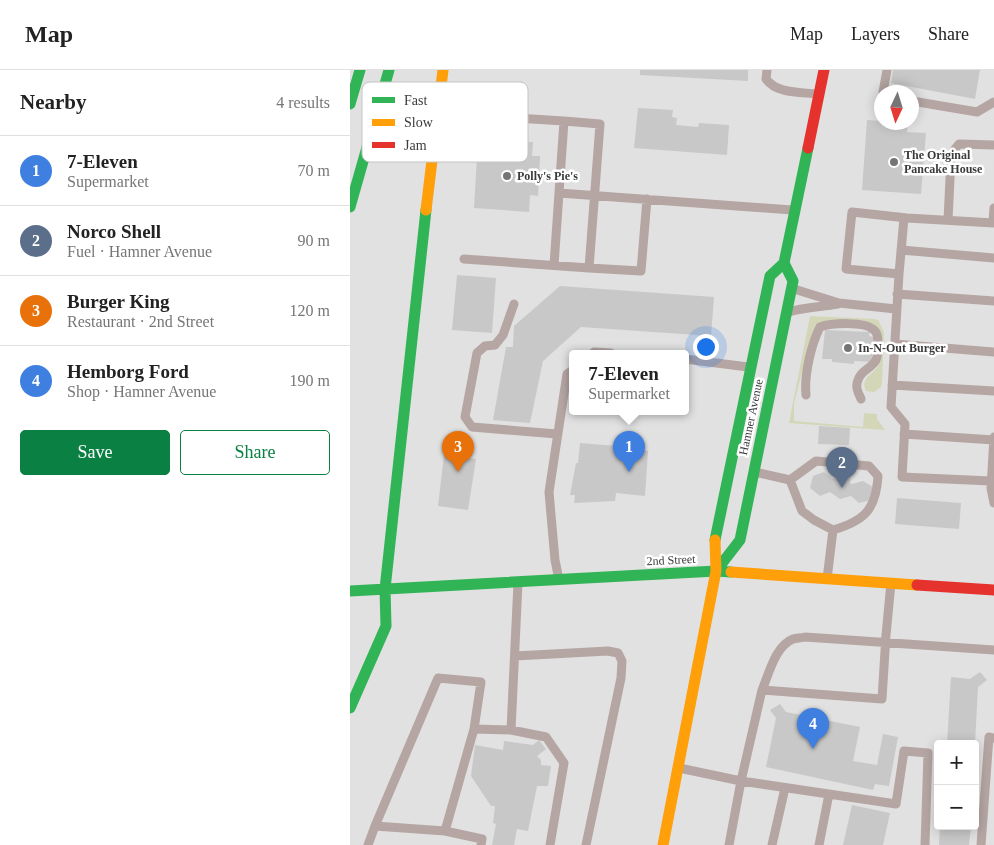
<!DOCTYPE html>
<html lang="en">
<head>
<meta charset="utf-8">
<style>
  body { margin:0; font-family:"Times New Roman",serif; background:#f2f2f2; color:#222 }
  .controls { position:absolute; right:15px; bottom:15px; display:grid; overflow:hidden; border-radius:5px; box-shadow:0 2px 12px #0003 }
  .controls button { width:45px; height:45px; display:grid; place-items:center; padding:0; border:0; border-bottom:1px solid #e0e0e0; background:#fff; color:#222; font:25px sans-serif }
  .compass { position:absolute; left:524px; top:15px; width:45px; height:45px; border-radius:50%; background:#fff; box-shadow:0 2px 12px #0003; rotate:184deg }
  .you { position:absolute; left:355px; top:276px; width:18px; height:18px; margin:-12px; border:4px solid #fff; border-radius:50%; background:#1a73e8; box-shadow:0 0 0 8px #1a73e833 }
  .badge { display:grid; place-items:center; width:32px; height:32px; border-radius:50%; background:#0b8043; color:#fff; font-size:16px; font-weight:700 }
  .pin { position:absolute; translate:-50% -41px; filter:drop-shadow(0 1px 2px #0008) }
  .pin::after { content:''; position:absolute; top:26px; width:18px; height:15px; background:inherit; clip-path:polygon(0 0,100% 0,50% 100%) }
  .popup { position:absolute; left:219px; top:280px; width:120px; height:65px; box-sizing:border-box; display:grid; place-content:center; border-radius:5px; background:#fff; filter:drop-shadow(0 1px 4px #0005); font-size:16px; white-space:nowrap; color:#767676 }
  .popup b { font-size:19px; color:#222 }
  .popup::after { content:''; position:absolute; left:50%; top:100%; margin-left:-10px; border:10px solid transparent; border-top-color:#fff }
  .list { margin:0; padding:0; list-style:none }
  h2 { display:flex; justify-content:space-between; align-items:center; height:65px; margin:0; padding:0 20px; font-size:21px }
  h2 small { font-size:16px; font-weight:400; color:#767676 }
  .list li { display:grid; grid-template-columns:32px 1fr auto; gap:15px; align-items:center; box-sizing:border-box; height:70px; padding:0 20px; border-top:1px solid #e0e0e0 }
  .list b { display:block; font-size:19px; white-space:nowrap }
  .list p { margin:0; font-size:16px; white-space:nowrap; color:#767676 }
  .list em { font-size:16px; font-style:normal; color:#767676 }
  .actions { display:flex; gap:10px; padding:15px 20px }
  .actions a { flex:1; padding:11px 0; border:1px solid #0b8043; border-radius:5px; text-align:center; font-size:18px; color:#0b8043 }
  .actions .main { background:#0b8043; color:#fff }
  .map { position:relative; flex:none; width:644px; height:775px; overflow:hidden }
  header { display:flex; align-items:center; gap:30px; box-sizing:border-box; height:70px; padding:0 25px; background:#fff; border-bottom:1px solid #e0e0e0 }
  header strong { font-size:24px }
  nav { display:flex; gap:28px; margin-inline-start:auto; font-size:18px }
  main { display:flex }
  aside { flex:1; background:#fff }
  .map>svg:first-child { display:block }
  .green { fill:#d3d7b8 }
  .building { fill:#c9c8c9 }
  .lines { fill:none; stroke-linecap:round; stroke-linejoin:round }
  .lane { stroke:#b5a6a3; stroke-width:9 }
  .fast { stroke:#30b455; stroke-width:11 }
  .slow { stroke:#ff9f0a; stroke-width:11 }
  .jam { stroke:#e5322d; stroke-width:11 }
  .poi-dot { fill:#757576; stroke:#fff; stroke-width:2 }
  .labels { text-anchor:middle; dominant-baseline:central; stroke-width:5; stroke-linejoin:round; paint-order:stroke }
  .poi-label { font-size:12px; font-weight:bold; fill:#3b3b3c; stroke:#fff; text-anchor:start }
  .street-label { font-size:12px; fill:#3b3b3c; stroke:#fff }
  .key { fill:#fff; stroke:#c4c4c4; stroke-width:1 }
  .key-label { font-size:14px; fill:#3b3b3c }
</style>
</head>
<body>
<header>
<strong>Map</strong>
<nav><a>Map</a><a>Layers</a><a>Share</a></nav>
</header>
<main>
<aside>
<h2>Nearby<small>4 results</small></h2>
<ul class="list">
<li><span class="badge" style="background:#3f7fe0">1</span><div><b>7-Eleven</b><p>Supermarket</p></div><em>70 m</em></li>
<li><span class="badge" style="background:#5c6f8a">2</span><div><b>Norco Shell</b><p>Fuel · Hamner Avenue</p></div><em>90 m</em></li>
<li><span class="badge" style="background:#e8710a">3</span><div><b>Burger King</b><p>Restaurant · 2nd Street</p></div><em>120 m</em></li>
<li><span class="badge" style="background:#3f7fe0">4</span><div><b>Hemborg Ford</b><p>Shop · Hamner Avenue</p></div><em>190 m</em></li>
</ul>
<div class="actions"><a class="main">Save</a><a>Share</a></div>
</aside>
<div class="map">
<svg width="644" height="775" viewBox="0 0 644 775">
  <rect width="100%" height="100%" fill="#e1e1e1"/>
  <path class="green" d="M460,246L525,249L529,251L534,263L532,313L531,317L524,322L516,321L514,315C515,306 524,303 528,296C533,288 533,268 529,260L474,252L452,302L444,334V351L513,357L514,343L527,344V349L535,360L439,353Z"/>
  <path class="building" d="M290,0H398V11L290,5Z
    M543,0H630L625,29L541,13Z
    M288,38L323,40L322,47L327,48L326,55L348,57L349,53L379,55L377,85L284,78Z
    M517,50L532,51V52L558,53L557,62L576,63L571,124L512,120Z
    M128,69L183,72L182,86H190L188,126L180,125L179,142L124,138Z
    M107,205L146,208L142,263L102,260Z
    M210,216L364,227L361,266L231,257L193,291L180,353L143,350L156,277H163L164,256Z
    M475,260L520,262L519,266L524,267L522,292L504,291V294L482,292V289H472Z
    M469,356L500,358L499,375L468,374Z
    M230,373L267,376V379L298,381L295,426L266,423L265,431L224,433L225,425H220L226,393H228Z
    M94,385L126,389L118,440L88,436Z
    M474,402L482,409L487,408L488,402L501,404L500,413L502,414L513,411L523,417L521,430L509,433L501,426L490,429L480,422L470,426L460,418L463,406Z
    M547,428L611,433L609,459L545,454Z
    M630,602L637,610L628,617L625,674H597L601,607L620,609Z
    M430,634L436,642L510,657L503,691L527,695L533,664L548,667L539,716L525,714L523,720L416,697L426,648L420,640Z
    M189,670L196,679L187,686L191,690V695L201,696L198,716H187L178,761L167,759L164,775H142L146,754L143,753L145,736H141L121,706L125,675L153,680L154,671L183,675Z
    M502,735L540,743L533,775H493Z
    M590,756H621L619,775H589Z"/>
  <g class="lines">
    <path class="lane" d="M417,0L416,9C427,24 450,22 467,24
      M533,22L537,0
      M562,31L627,42L644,32
      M151,47L214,51L209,123L442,140
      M598,150L601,88L605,79L609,74L644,75
      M643,152L644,138
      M551,180L644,188
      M114,189L239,198L250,54L214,51
      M204,195L209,123
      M239,198L291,201L297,129
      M549,204L554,148
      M444,219L489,233L546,239
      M547,224L644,231
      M164,234L153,265L145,275L135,276L127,283L115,347L122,357L207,364
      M439,242C455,237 471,237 488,234
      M544,274L644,282
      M243,283L244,282L261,283
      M335,289L398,297
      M542,315L644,321
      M456,325C454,305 461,275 470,257C481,253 515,251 524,260C528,263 528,270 528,275C528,279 528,286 526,290C521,299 511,300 508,310C505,317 508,322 511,329
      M554,364L644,370
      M644,367L641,418L644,433
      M405,402L440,410L466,391L519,396L528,406C526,440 514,451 483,460L477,509
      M440,410L452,441L464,450L483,460
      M641,411L552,407L555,354L541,337L549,204L496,199L502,142L557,148L644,153
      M209,510L205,490L199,422L217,304L223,300
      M168,513L161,660L196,667L214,693L200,775
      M165,586L258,581L268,583L272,591L271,608L236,775
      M412,620C419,604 425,576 443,569C446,568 451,568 455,567L644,580
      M329,698L391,711L412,620L532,629L536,565L541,513
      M25,756L88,608L131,612L124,659
      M95,761L132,769L131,775
      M18,775L25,756L95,761L124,659L161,660
      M379,775L391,711L546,734L554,681L578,683L575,775
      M422,775L435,718
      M469,775L479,724
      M631,775L639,667L644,668"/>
    <path class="fast" d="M0,34L10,0
      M0,137L39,0
      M365,470L420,206L434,193L458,78
      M366,501L390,470L443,211L434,193
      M0,521L366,501L381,502
      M0,638L36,556L35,519L76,140"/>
    <path class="slow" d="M76,140L93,0
      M381,502L567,515
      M313,775L366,501L365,470"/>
    <path class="jam" d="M458,78L474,0
      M567,515L644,520"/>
  </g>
  <g class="poi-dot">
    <circle cx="544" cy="92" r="5"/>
    <circle cx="157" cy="106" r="5"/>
    <circle cx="498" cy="278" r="5"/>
  </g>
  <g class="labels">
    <g class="poi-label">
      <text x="554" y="85">The Original<tspan x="554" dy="14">Pancake House</tspan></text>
      <text x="167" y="106">Polly's Pie's</text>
      <text x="508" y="278">In-N-Out Burger</text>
    </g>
    <g class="street-label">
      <text transform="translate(401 347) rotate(-78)">Hamner Avenue</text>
      <text transform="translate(321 490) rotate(-3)">2nd Street</text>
    </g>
  </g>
  <rect x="12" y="12" width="166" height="80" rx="8" class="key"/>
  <rect x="22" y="27" width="23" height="6" fill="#30b455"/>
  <rect x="22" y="49" width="23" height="7" fill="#ff9f0a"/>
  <rect x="22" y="72" width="23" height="6" fill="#e5322d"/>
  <g class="key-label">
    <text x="54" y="35">Fast</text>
    <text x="54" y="57">Slow</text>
    <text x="54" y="80">Jam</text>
  </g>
</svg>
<div class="controls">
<button>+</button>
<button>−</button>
</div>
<svg class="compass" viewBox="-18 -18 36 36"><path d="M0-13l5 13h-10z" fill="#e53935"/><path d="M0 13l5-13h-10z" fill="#767676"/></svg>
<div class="you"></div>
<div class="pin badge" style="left:279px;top:402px;background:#3f7fe0">1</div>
<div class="popup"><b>7-Eleven</b>Supermarket</div>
<div class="pin badge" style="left:492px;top:418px;background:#5c6f8a">2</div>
<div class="pin badge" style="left:108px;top:402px;background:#e8710a">3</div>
<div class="pin badge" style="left:463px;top:679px;background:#3f7fe0">4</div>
</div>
</main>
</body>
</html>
